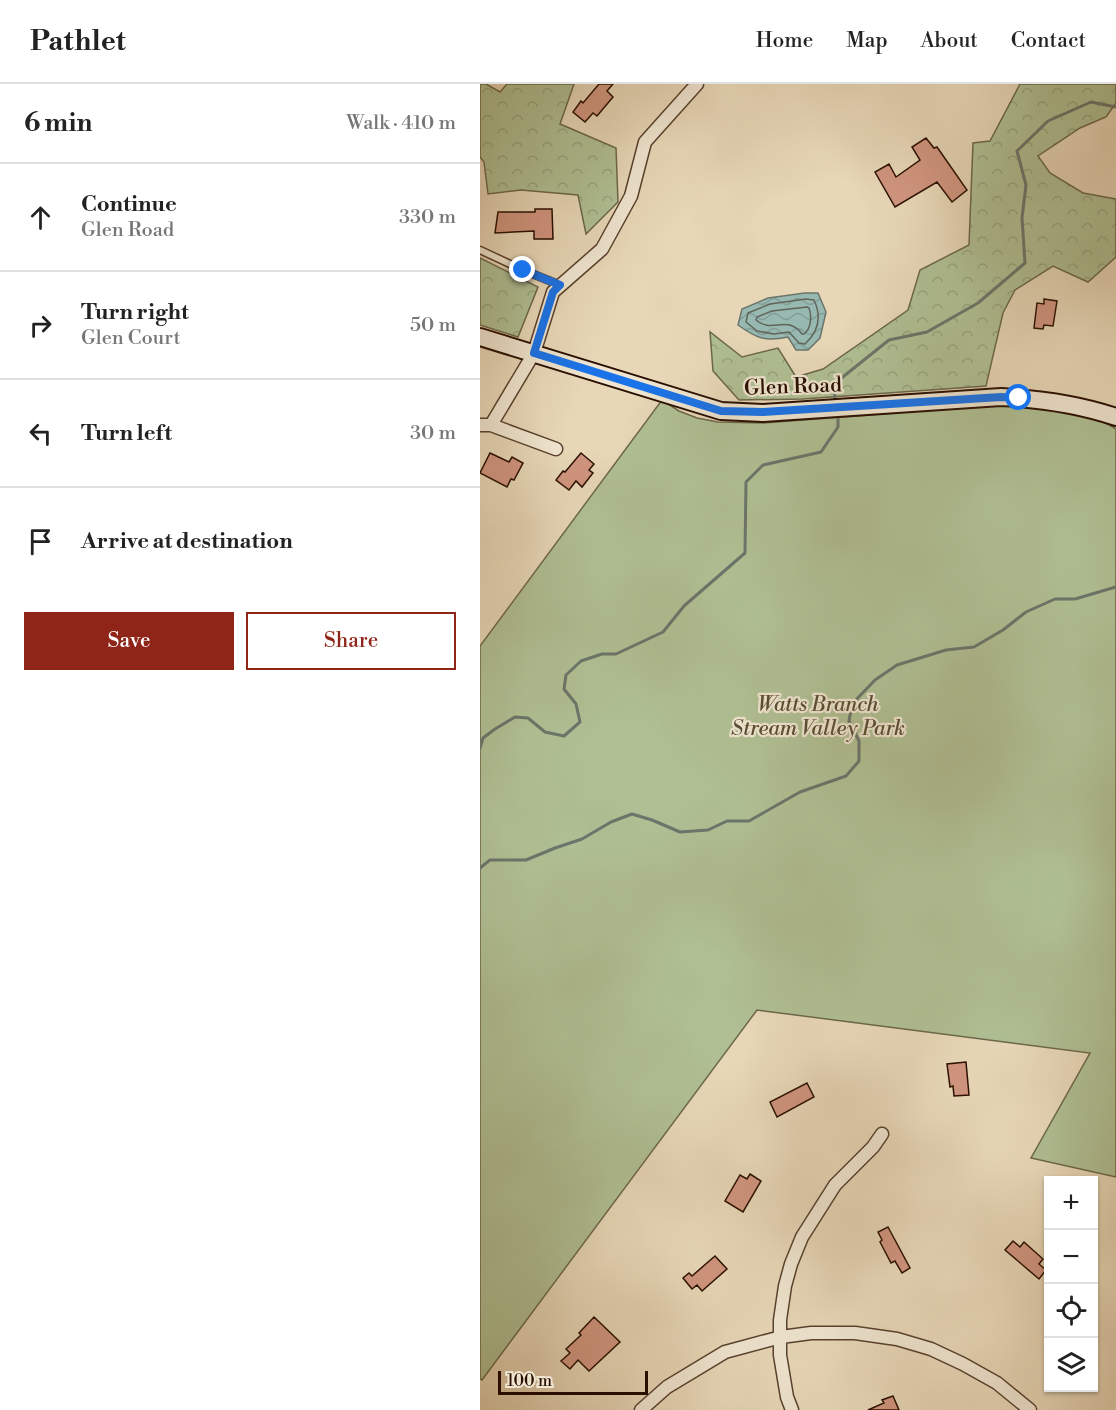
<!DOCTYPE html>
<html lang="en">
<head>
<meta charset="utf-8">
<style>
  body { margin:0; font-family:"Libre Bodoni",serif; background:#f6f6f6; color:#222 }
  .controls { position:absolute; right:18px; bottom:18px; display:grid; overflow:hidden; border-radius:0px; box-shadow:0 2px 4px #0004 }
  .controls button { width:54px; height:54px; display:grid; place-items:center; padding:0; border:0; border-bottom:2px solid #e0e0e0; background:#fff; color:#222; font:30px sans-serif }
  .scale { position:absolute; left:18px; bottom:15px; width:150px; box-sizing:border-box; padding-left:6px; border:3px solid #2a0f00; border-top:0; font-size:16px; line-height:21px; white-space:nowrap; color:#2a0f00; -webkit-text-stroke:4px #efe5d0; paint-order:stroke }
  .stop { position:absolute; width:18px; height:18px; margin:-14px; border:4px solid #1a73e8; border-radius:50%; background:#fff }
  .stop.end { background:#1a73e8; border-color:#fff; box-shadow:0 2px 6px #0008 }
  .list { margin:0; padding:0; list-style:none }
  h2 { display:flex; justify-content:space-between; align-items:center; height:78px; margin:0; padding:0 24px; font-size:26px }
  h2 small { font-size:20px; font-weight:400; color:#767676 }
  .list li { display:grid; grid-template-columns:39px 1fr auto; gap:18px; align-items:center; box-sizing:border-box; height:108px; padding:0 24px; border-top:2px solid #e0e0e0 }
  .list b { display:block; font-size:22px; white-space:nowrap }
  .list p { margin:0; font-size:20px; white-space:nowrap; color:#767676 }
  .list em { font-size:20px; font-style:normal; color:#767676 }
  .actions { display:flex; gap:12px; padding:18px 24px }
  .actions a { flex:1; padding:14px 0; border:2px solid #8f2418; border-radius:0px; text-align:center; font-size:21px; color:#8f2418 }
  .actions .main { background:#8f2418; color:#fff }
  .icon { flex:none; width:33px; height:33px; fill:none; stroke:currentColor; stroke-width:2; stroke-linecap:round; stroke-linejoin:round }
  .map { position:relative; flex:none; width:636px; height:1326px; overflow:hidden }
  header { display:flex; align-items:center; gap:36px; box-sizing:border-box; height:84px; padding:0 30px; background:#fff; border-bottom:2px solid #e0e0e0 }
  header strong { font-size:28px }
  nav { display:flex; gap:33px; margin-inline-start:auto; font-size:21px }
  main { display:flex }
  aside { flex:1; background:#fff }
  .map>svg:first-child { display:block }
  .forest { fill:url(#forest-crowns); stroke:#6c674a; stroke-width:1.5 }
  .park { fill:#afbf93; stroke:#6c674a; stroke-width:1.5 }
  .water { fill:url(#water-waves); stroke:#6b756b; stroke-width:1.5 }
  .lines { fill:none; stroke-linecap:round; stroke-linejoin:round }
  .shore { stroke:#606459; stroke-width:1.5 }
  .stream { stroke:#6b756b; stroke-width:3 }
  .building { fill:#d0957f; stroke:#2a0f00; stroke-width:1.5 }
  .service-casing { stroke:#59412e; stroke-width:9 }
  .minor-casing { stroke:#59412e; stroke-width:15 }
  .secondary-casing { stroke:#2a0f00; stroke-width:20 }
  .service { stroke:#efe5d0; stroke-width:6 }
  .minor { stroke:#efe5d0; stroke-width:12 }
  .secondary { stroke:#efe5d0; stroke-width:16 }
  .route { stroke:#1a73e8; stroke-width:8 }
  .labels { text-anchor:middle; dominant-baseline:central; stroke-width:4.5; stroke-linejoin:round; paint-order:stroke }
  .street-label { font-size:21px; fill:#2a0f00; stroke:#efe5d0 }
  .park-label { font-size:21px; font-style:italic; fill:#594d33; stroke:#efe5d0 }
</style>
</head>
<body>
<header>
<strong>Pathlet</strong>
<nav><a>Home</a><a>Map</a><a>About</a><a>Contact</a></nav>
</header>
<main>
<aside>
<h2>6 min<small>Walk · 410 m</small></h2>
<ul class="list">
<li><svg class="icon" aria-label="ahead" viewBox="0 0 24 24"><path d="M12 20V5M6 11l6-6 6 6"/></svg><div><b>Continue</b><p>Glen Road</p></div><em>330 m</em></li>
<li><svg class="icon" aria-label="right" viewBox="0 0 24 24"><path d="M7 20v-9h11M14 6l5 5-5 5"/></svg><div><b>Turn right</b><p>Glen Court</p></div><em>50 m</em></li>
<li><svg class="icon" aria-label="left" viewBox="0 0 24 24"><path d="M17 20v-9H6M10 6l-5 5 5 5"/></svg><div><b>Turn left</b></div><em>30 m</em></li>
<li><svg class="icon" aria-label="arrive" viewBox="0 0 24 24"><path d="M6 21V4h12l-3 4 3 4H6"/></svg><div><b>Arrive at destination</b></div></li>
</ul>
<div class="actions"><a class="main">Save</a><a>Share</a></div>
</aside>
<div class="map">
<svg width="636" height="1326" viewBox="0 0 636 1326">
  <defs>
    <pattern id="forest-crowns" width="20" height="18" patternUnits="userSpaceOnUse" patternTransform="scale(1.5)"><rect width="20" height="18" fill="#afbf93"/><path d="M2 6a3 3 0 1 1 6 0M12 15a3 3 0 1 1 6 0" fill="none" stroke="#97a37d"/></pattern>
    <pattern id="water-waves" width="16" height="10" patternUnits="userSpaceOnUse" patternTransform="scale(1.5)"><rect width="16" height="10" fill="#97b9b2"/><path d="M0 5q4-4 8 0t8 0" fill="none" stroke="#829e97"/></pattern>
  </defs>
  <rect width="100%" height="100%" fill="#e7d7b7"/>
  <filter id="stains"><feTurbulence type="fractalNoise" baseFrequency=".00333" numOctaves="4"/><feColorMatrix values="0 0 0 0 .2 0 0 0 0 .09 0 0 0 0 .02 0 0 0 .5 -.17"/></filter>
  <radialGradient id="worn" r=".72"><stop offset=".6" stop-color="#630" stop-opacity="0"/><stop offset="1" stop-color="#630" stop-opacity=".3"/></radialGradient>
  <path class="forest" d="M0,0H6L20,8L27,0H94L80,40L136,64L138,118L106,150L98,111L41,106L8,110L4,78L0,73Z
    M540,0H636V19L626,33L600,44L558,72L570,89L603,109L636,115V173L608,198L573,182L535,206L523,229L506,302L323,315L259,316L233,287L230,248L262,273L298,264L316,293L343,285L428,226L440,186L489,161L493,59L510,57Z
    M0,174L58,203L38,253L0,241Z"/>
  <path class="park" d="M534,306L590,317L636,345V1093L551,1074L610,969L277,926L2,1296L0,1295V562L182,316L199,327L217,334L238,338L283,339L417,329L438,315Z"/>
  <path class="water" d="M325,209H338L346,228L340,254L328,266H316L308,253C285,258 276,254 258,241L262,225L288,214Z"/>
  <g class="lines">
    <path class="shore" d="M326,215L334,216C342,233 339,247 325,260L319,259L309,248L294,250L277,247L266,238L268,229L290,220Z
      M327,223L329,224C332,232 331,245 324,250H322C307,230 292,250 276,236L277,233L292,227Z"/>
    <path class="stream" d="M355,316L354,300L409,256L447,248L498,219L545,179L542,134L546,101L537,67L568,37L611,18L636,23
      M0,664L3,654L15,645L35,633L48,634L65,648L84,652L100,638L96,620L84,605L86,591L101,577L122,570H136L183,548L204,522L265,469L266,398L283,381L341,368L358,343V330
      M0,784L10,776H46L75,764L102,755L131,738L152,730L172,736L200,748L228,746L247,737H269L320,708L366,692L379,677V657L369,637L372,620L395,596L417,581L466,566L494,563L523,546L546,528L575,515H595L636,503"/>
  </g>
  <path class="building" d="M119,0H133L127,7L133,13L117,32L113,29L105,38L93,28L101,17L103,19Z
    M446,54L454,64L457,63L487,106L472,118L457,98L415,123L395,88L409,80L416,93L440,76L432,63Z
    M55,125H72L73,155H54V147L15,149L18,128H55Z
    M564,215L577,217L573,242L564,241L563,245L554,244L557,219L564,220Z
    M10,369L29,378L32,373L43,379L34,396L31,395L27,403L0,389Z
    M101,369L114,380L109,386L113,389L102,403L96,397L89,406L76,396L83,387L85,388Z
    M486,978L489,1011L474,1012L473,1002L470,1003L467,980Z
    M327,999L334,1013L297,1033L290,1018Z
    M270,1090L281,1097L263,1128L245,1117L260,1091L267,1095Z
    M408,1143L430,1184L422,1189L415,1177L411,1179L400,1158L402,1156L398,1148Z
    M533,1157L540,1163L544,1158L563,1175L559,1180L566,1186L559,1195L525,1166Z
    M235,1172L247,1185L222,1207L217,1201L212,1205L203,1194L209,1189L212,1192Z
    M114,1233L140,1258L109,1287L98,1276L90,1285L81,1277L90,1269L86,1265L101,1251L99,1249Z
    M413,1312L419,1326H388L404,1319L402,1316Z"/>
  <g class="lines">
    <g class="service-casing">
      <path id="service" d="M0,166L43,186L80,201"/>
    </g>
    <g class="minor-casing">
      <path id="minor" d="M0,341H11L54,269L73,208L122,165L151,112L165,58L217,0
        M11,341L76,365
        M161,1326L187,1303L245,1268L301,1253L331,1249H375L417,1255L451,1265L483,1280L517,1299L550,1326
        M312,1326L307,1313L300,1271V1236L305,1202L311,1180L322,1153L355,1101L393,1063L402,1050"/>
    </g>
    <g class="secondary-casing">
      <path id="secondary" d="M0,253L241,327L283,329L521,313C560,315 598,320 636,333"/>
    </g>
    <use href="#service" class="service"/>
    <use href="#minor" class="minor"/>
    <use href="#secondary" class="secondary"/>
  </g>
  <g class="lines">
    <path class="route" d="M43,186L80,201L73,208L54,269L241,327L283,328L521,313L539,314"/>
  </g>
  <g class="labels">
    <g class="street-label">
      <text transform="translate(313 303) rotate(-2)">Glen Road</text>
    </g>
    <g class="park-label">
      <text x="338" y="621">Watts Branch<tspan x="338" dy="24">Stream Valley Park</tspan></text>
    </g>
  </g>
  <rect width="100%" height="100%" filter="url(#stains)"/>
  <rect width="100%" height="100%" fill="url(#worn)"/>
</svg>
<div class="controls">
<button>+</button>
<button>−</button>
<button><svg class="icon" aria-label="locate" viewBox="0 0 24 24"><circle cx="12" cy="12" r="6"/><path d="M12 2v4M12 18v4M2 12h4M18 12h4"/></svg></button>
<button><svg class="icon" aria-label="layers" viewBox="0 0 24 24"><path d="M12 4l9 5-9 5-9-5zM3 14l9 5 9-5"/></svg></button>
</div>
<div class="scale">100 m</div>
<div class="stop" style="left:539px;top:314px"></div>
<div class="stop end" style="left:43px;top:186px"></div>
</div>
</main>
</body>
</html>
